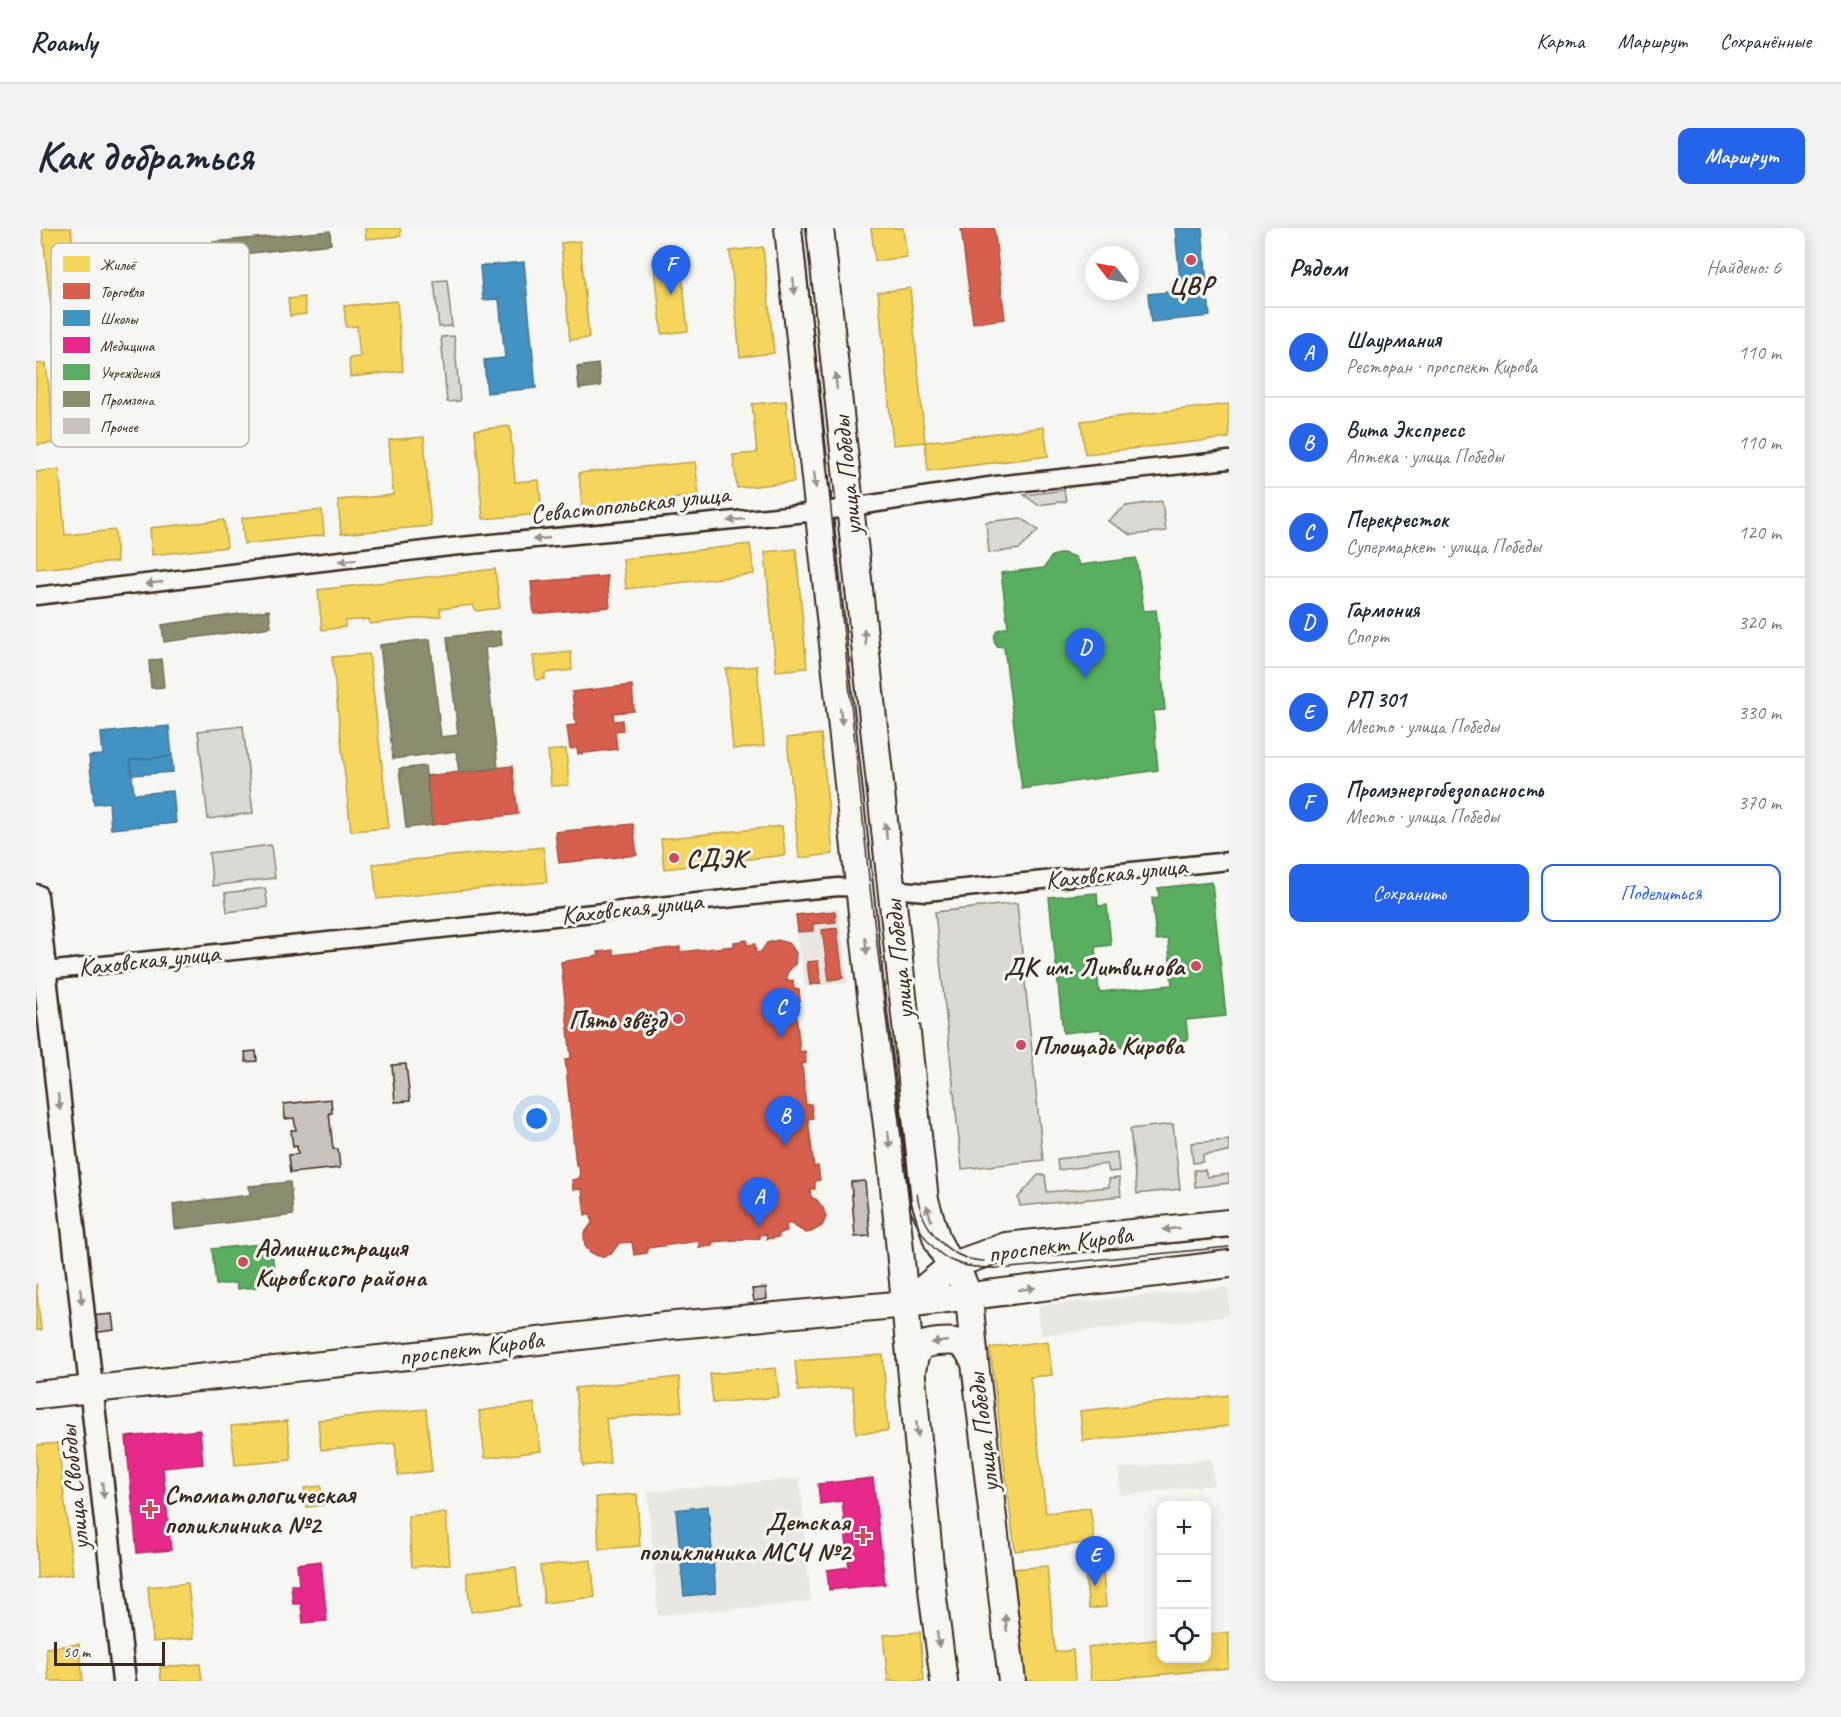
<!DOCTYPE html>
<html lang="ru">
<head>
<meta charset="utf-8">
<style>
  body { margin:0; font-family:Caveat,sans-serif; background:#f2f2f3; color:#1f2937 }
  .controls { position:absolute; right:18px; bottom:18px; display:grid; overflow:hidden; border-radius:12px; box-shadow:0 3px 15px #0003 }
  .controls button { width:54px; height:54px; display:grid; place-items:center; padding:0; border:0; border-bottom:2px solid #e0e1e3; background:#fff; color:#1f2937; font:30px sans-serif }
  .compass { position:absolute; left:1049px; top:18px; width:54px; height:54px; border-radius:50%; background:#fff; box-shadow:0 3px 15px #0003; rotate:301deg }
  .scale { position:absolute; left:18px; bottom:15px; width:111px; box-sizing:border-box; padding-left:6px; border:3px solid #3b2a1e; border-top:0; font-size:16px; line-height:21px; white-space:nowrap; color:#3b2a1e; -webkit-text-stroke:4px #f6f6f2; paint-order:stroke }
  .you { position:absolute; left:501px; top:891px; width:21px; height:21px; margin:-15px; border:4px solid #fff; border-radius:50%; background:#1a73e8; box-shadow:0 0 0 9px #1a73e833 }
  .badge { display:grid; place-items:center; width:39px; height:39px; border-radius:50%; background:#2563eb; color:#fff; font-size:20px; font-weight:700 }
  .pin { position:absolute; translate:-50% -50px; filter:drop-shadow(0 2px 3px #0008) }
  .pin::after { content:''; position:absolute; top:32px; width:21px; height:18px; background:inherit; clip-path:polygon(0 0,100% 0,50% 100%) }
  .list { margin:0; padding:0; list-style:none }
  h2 { display:flex; justify-content:space-between; align-items:center; height:78px; margin:0; padding:0 24px; font-size:26px }
  h2 small { font-size:20px; font-weight:400; color:#747a83 }
  .list li { display:grid; grid-template-columns:39px 1fr auto; gap:18px; align-items:center; box-sizing:border-box; height:90px; padding:0 24px; border-top:2px solid #e0e1e3 }
  .list b { display:block; font-size:22px; white-space:nowrap }
  .list p { margin:0; font-size:20px; white-space:nowrap; color:#747a83 }
  .list em { font-size:20px; font-style:normal; color:#747a83 }
  .actions { display:flex; gap:12px; padding:18px 24px }
  .actions a { flex:1; padding:14px 0; border:2px solid #2563eb; border-radius:12px; text-align:center; font-size:21px; color:#2563eb }
  .actions .main { background:#2563eb; color:#fff }
  .icon { flex:none; width:33px; height:33px; fill:none; stroke:currentColor; stroke-width:2; stroke-linecap:round; stroke-linejoin:round }
  .map { position:relative; flex:none; width:1193px; height:1453px; overflow:hidden; border-radius:12px }
  header { display:flex; align-items:center; gap:36px; box-sizing:border-box; height:84px; padding:0 30px; background:#fff; border-bottom:2px solid #e0e1e3 }
  header strong { font-size:28px }
  nav { display:flex; gap:33px; margin-inline-start:auto; font-size:21px }
  .intro { display:flex; align-items:center; justify-content:space-between; box-sizing:border-box; height:144px; padding:0 36px }
  h1 { margin:0; font-size:42px }
  .button { padding:15px 27px; border-radius:12px; background:#2563eb; color:#fff; font-size:21px; font-weight:700 }
  main { display:flex; gap:36px; padding:0 36px }
  aside { flex:1; background:#fff; border-radius:12px; box-shadow:0 3px 15px #0003 }
  .map>svg:first-child { display:block }
  .built { fill:#e8e7e2 }
  .green { fill:#dad9d3; stroke:#8a8278; stroke-width:1.5 }
  .homes { fill:#f6d55c; stroke:#bea249; stroke-width:1.5 }
  .shops { fill:#d6604d; stroke:#a8503f; stroke-width:1.5 }
  .schools { fill:#4393c3; stroke:#417492; stroke-width:1.5 }
  .health { fill:#e7298a; stroke:#b3296a; stroke-width:1.5 }
  .public { fill:#5aae61; stroke:#51864d; stroke-width:1.5 }
  .industry { fill:#8c8c6e; stroke:#746f56; stroke-width:1.5 }
  .building { fill:#c8c3be; stroke:#3b2a1e; stroke-width:1.5 }
  .lines { fill:none; stroke-linecap:round; stroke-linejoin:round }
  .street-casing { stroke:#3b2a1e; stroke-width:21 }
  .secondary-casing { stroke:#3b2a1e; stroke-width:27 }
  .primary-casing { stroke:#3b2a1e; stroke-width:30 }
  .street { stroke:#f6f6f2; stroke-width:16 }
  .secondary { stroke:#f6f6f2; stroke-width:22 }
  .primary { stroke:#f6f6f2; stroke-width:26 }
  .tram { stroke:#3b2a1e; stroke-width:1.5 }
  .oneway { fill:#989088 }
  .poi-dot { fill:#d1495b; stroke:#f6f6f2; stroke-width:2 }
  .labels { text-anchor:middle; dominant-baseline:central; stroke-width:6; stroke-linejoin:round; paint-order:stroke }
  .poi-label { font-size:26px; font-weight:bold; fill:#3b2a1e; stroke:#f6f6f2; text-anchor:start }
  .street-label { font-size:26px; fill:#3b2a1e; stroke:#f6f6f2 }
  .key { fill:#f6f6f2; stroke:#beb9b2; stroke-width:1.5 }
  .key-label { font-size:16px; fill:#3b2a1e }
</style>
</head>
<body>
<header>
<strong>Roamly</strong>
<nav><a>Карта</a><a>Маршрут</a><a>Сохранённые</a></nav>
</header>
<div class="intro"><h1>Как добраться</h1><a class="button">Маршрут</a></div>
<main>
<div class="map">
<svg width="1193" height="1453" viewBox="0 0 1193 1453">
  <rect width="100%" height="100%" fill="#f6f6f2"/>
  <filter id="ink" filterUnits="userSpaceOnUse"><feTurbulence type="fractalNoise" baseFrequency=".0167" numOctaves="2"/><feDisplacementMap in="SourceGraphic" scale="12" xChannelSelector="R" yChannelSelector="G"/><feConvolveMatrix kernelMatrix="1 2 1 2 8 2 1 2 1" color-interpolation-filters="sRGB"/></filter>
  <g filter="url(#ink)">
    <path class="built" d="M802,680L812,755L769,759L759,686Z
      M1193,1059V1088L1005,1107L1002,1078Z
      M1175,1231L1178,1257L1085,1267L1082,1241Z
      M764,1250L775,1374L622,1387L612,1264Z"/>
    <path class="green" d="M411,52L416,98L403,99L398,53Z
      M418,108L424,173L411,174L405,109Z
      M1028,262L1030,273L1002,277L988,267Z
      M1126,273L1130,303L1095,307L1072,293L1090,278Z
      M985,290L1002,302L984,321L953,325L950,294Z
      M207,498L217,585L172,591L162,503Z
      M235,617L239,650L177,658L173,625Z
      M229,660L232,679L191,684L189,665Z
      M981,675L1007,932L926,941L899,684Z
      M1137,896L1144,961L1101,966L1094,901Z
      M1193,912V924L1167,927V934L1157,935L1155,915Z
      M1081,924L1083,943L1073,944L1071,936L1022,942L1021,931Z
      M1169,942L1171,949L1193,946V955L1159,959L1158,942Z
      M1002,947H1009L1011,964L1073,959V951L1083,950L1085,968L984,978L982,970Z"/>
    <path class="homes" d="M6,0H35L48,112L19,115Z
      M329,0H364L365,8L330,11Z
      M835,0H867L871,29L839,33Z
      M544,13L553,110L534,112L525,15Z
      M727,19L738,125L704,129L694,23Z
      M644,29L652,103L626,106L618,31Z
      M874,60L889,214L857,217L842,64Z
      M268,69L270,86L254,88L252,71Z
      M361,73L367,143L314,149L313,130L324,129L321,98L310,99L308,78Z
      M10,135L19,215L0,217V136Z
      M750,173L758,254L701,260L697,227L721,225L716,176Z
      M1193,176V210L1049,226L1045,193Z
      M474,198L479,254L503,252L506,286L447,291L439,202Z
      M1008,199L1012,228L892,243L889,214Z
      M388,209L395,298L305,306L302,272L357,267L353,212Z
      M659,234L663,268L546,280L543,245Z
      M23,241L29,307L79,302L81,334L0,341V244Z
      M286,282L288,307L208,316L206,290Z
      M188,292L191,319L116,327L114,300Z
      M714,316L718,346L590,361L587,331Z
      M760,321L771,440L740,443L729,324Z
      M459,341L464,380L440,383L437,377L404,381L405,388L334,396L333,391L309,393V399L286,402L282,362Z
      M535,424L536,442L509,445V451L500,452L497,428Z
      M333,426L353,600L315,603L296,429Z
      M721,438L728,518L697,521L690,441Z
      M785,506L797,626L763,630L751,510Z
      M530,521L533,557L515,558L512,523Z
      M746,598L749,627L628,641L625,611Z
      M507,619L511,654L341,671L337,636Z
      M0,1055L5,1102H0Z
      M1012,1113L1016,1147L994,1149L1010,1285L1054,1280L1059,1314L979,1323L954,1120Z
      M847,1127L852,1203L820,1205L817,1159L762,1163L759,1133Z
      M740,1140L743,1169L677,1175L674,1146Z
      M643,1149L646,1183L570,1191L574,1235L547,1238L539,1160Z
      M1193,1167V1198L1047,1213L1044,1183Z
      M498,1175L505,1223L449,1230L443,1183Z
      M390,1181L396,1243L362,1247L359,1215L285,1222L282,1192Z
      M251,1193L255,1232L199,1237L195,1198Z
      M22,1215L37,1346L1,1350L0,1217Z
      M285,1258L287,1277L271,1279L268,1260Z
      M601,1266L604,1318L563,1321L560,1269Z
      M410,1285L414,1336L376,1339L372,1288Z
      M555,1332L559,1369L508,1375L504,1338Z
      M1066,1335L1070,1379L1053,1381L1048,1337Z
      M1011,1338L1019,1424L1037,1422L1039,1453H988L978,1341Z
      M480,1339L484,1378L435,1384L430,1345Z
      M152,1355L158,1410L117,1414L112,1359Z
      M884,1404L888,1453H852L847,1407Z
      M1193,1404V1440L1055,1453L1052,1419L1126,1411V1430H1170V1407Z
      M43,1416L47,1453H13L10,1420Z
      M164,1436L166,1453H125L124,1439Z"/>
    <path class="shops" d="M925,0H958L969,91L937,95Z
      M571,348L574,379L498,386L495,354Z
      M596,457L598,483L577,485L578,493L586,492L587,502L579,503L581,521L542,526L541,520L534,521L531,498L540,497L536,464Z
      M476,538L482,586L396,597L390,548Z
      M597,596L601,627L523,635L519,604Z
      M799,683L800,694L777,696V703L762,704L760,687Z
      M801,700L807,750L793,752L786,702Z
      M711,712V717L719,716L720,725L725,724L731,715L742,712L754,716L760,725L759,736L751,745V753L757,752L758,761H763L764,773L759,774L764,824L769,823L770,835L766,836L770,877L775,876L777,890L772,891L778,939L782,938L784,952L779,953V961H774L775,969L781,972L787,980L790,989L788,994L786,998L775,1004L770,1005L755,996H750L751,1003L743,1005V1009L731,1011L730,1006L723,1007L724,1010L676,1014L677,1018L663,1020V1013L611,1020V1025L598,1027L596,1014L583,1015L575,1026L568,1028H562L554,1024L549,1018L548,1006L556,995L555,986L549,987L546,961L537,962L536,952L544,950L543,937H540L529,831L535,830L525,734L563,728L562,724L577,722V727L644,719V724L698,718V714Z
      M782,733L785,755L774,757L771,734Z"/>
    <path class="schools" d="M1139,0H1166L1174,88L1115,94L1112,66L1145,63Z
      M488,34L500,160L451,165L448,132L469,130L463,71L447,72L444,38Z
      M133,498L136,528L94,532L98,566L137,563L140,595L75,601L73,574L58,576L53,528L67,527L65,505Z
      M136,528L137,544L96,547L94,532Z
      M672,1278L680,1365L648,1368L640,1282Z"/>
    <path class="health" d="M164,1202L167,1236L127,1240L135,1322L101,1325L90,1209Z
      M837,1250L849,1356L793,1362L791,1342L813,1339L806,1273L784,1276L782,1256Z
      M285,1333L291,1393L267,1395L265,1376H257L255,1357H263L261,1336Z"/>
    <path class="public" d="M1027,325L1039,329L1044,337L1100,330L1108,383L1120,382L1123,407L1129,482L1117,483L1122,542L986,561L968,419L961,418L958,413L959,406L962,402L972,399L965,345L1008,340L1016,328Z
      M1176,654L1190,788L1150,792L1152,812L1067,821L1065,801L1027,805L1013,669L1061,665L1062,678L1071,677L1075,717L1059,719L1063,764L1136,757L1132,711L1120,712L1116,670L1123,669L1122,660Z
      M235,1015L239,1049L221,1051L222,1059L201,1061L200,1055L180,1057L176,1021Z"/>
    <path class="industry" d="M294,3L295,16L179,29L177,14Z
      M562,136L565,158L543,161L541,139Z
      M233,382L235,399L128,414L126,397Z
      M464,403L466,417L449,420L462,540L423,545L420,523L357,531L344,417L394,411L405,509L422,507L411,409Z
      M125,431L128,459L115,460L113,433Z
      M389,538L396,597L370,600L363,541Z
      M254,954L257,987L139,1001L137,976L214,967L213,958Z"/>
    <path class="building" d="M220,823L221,833L210,834L209,824Z
      M370,836L374,873L359,874L356,837Z
      M295,871L296,885H293L297,921H302L304,940L254,945L252,927L262,926L261,918L257,919L255,902H260L258,890L249,891L248,876Z
      M829,953L834,1008L819,1009L815,954Z
      M730,1060L731,1071L718,1073L716,1061Z
      M76,1086L78,1102L56,1105L54,1088Z"/>
    <g class="lines">
      <g class="street-casing">
        <path id="street" d="M0,368L414,319L783,284L960,257L1193,232
          M855,661L890,664L1193,633
          M0,744L802,659L824,660"/>
      </g>
      <g class="secondary-casing">
        <path id="secondary" d="M0,668L88,1453"/>
      </g>
      <g class="primary-casing">
        <path id="primary" d="M752,0L834,759L856,938L897,1370L908,1453
          M784,0L889,972L901,1012L911,1031L926,1052L933,1068L939,1135L976,1453
          M870,1075L915,1038L970,1018L1193,995
          M876,1142C878,1135 878,1126 884,1120C889,1115 896,1115 902,1114C925,1112 929,1115 939,1135
          M0,1167L400,1125L629,1098L870,1076L1193,1036"/>
      </g>
      <use href="#street" class="street"/>
      <use href="#secondary" class="secondary"/>
      <use href="#primary" class="primary"/>
      <path class="tram" d="M766,0L834,660L874,982C897,1034 921,1042 974,1040L1193,1019
        M881,965C885,999 911,1032 948,1033
        M1026,1026L1193,1010"/>
    </g>
    <defs><path id="oneway-solid" d="M-6-.8H1V-3.2L6.5 0L1 3.2V.8H-6Z" transform="scale(1.5)"/></defs>
    <g class="oneway">
      <use href="#oneway-solid" transform="translate(758 58) rotate(84)"/>
      <use href="#oneway-solid" transform="translate(800 153) rotate(-96)"/>
      <use href="#oneway-solid" transform="translate(779 252) rotate(84)"/>
      <use href="#oneway-solid" transform="translate(700 292) rotate(174)"/>
      <use href="#oneway-solid" transform="translate(505 311) rotate(174)"/>
      <use href="#oneway-solid" transform="translate(312 332) rotate(173)"/>
      <use href="#oneway-solid" transform="translate(118 355) rotate(173)"/>
      <use href="#oneway-solid" transform="translate(829 409) rotate(-96)"/>
      <use href="#oneway-solid" transform="translate(805 488) rotate(84)"/>
      <use href="#oneway-solid" transform="translate(850 603) rotate(-96)"/>
      <use href="#oneway-solid" transform="translate(830 718) rotate(84)"/>
      <use href="#oneway-solid" transform="translate(23 874) rotate(83)"/>
      <use href="#oneway-solid" transform="translate(853 912) rotate(83)"/>
      <use href="#oneway-solid" transform="translate(893 985) rotate(-106)"/>
      <use href="#oneway-solid" transform="translate(1135 1001) rotate(174)"/>
      <use href="#oneway-solid" transform="translate(991 1061) rotate(-7)"/>
      <use href="#oneway-solid" transform="translate(45 1068) rotate(84)"/>
      <use href="#oneway-solid" transform="translate(904 1114) rotate(174)"/>
      <use href="#oneway-solid" transform="translate(881 1201) rotate(85)"/>
      <use href="#oneway-solid" transform="translate(67 1262) rotate(84)"/>
      <use href="#oneway-solid" transform="translate(970 1395) rotate(-96)"/>
      <use href="#oneway-solid" transform="translate(902 1411) rotate(83)"/>
    </g>
  </g>
  <g class="poi-dot">
    <circle cx="1155" cy="32" r="6"/>
    <circle cx="638" cy="630" r="6"/>
    <circle cx="1160" cy="738" r="6"/>
    <circle cx="642" cy="791" r="6"/>
    <circle cx="985" cy="817" r="6"/>
    <circle cx="207" cy="1034" r="6"/>
    <path d="M111 1272h6v6h6v6h-6v6h-6v-6h-6v-6h6z"/>
    <path d="M824 1299h6v6h6v6h-6v6h-6v-6h-6v-6h6z"/>
  </g>
  <g class="labels">
    <g class="poi-label">
      <text x="1155" y="57" text-anchor="middle">ЦВР</text>
      <text x="650" y="630">СДЭК</text>
      <text x="1148" y="738" text-anchor="end">ДК им. Литвинова</text>
      <text x="630" y="791" text-anchor="end">Пять звёзд</text>
      <text x="997" y="817">Площадь Кирова</text>
      <text x="219" y="1019">Администрация<tspan x="219" dy="30">Кировского района</tspan></text>
      <text x="128" y="1266">Стоматологическая<tspan x="128" dy="30">поликлиника №2</tspan></text>
      <text x="814" y="1293" text-anchor="end">Детская<tspan x="814" dy="30">поликлиника МСЧ №2</tspan></text>
    </g>
    <g class="street-label">
      <text transform="translate(811 248) rotate(-96)">улица Победы</text>
      <text transform="translate(594 276) rotate(-6)">Севастопольская улица</text>
      <text transform="translate(1080 645) rotate(-6)">Каховская улица</text>
      <text transform="translate(596 680) rotate(-6)">Каховская улица</text>
      <text transform="translate(113 732) rotate(-6)">Каховская улица</text>
      <text transform="translate(863 732) rotate(-96)">улица Победы</text>
      <text transform="translate(1024 1016) rotate(-8)">проспект Кирова</text>
      <text transform="translate(435 1120) rotate(-7)">проспект Кирова</text>
      <text transform="translate(947 1205) rotate(-97)">улица Победы</text>
      <text transform="translate(38 1260) rotate(-96)">улица Свободы</text>
    </g>
  </g>
  <rect x="15" y="15" width="198" height="204" rx="9" class="key"/>
  <rect x="27" y="28" width="27" height="16" fill="#f6d55c"/>
  <rect x="27" y="55" width="27" height="16" fill="#d6604d"/>
  <rect x="27" y="82" width="27" height="16" fill="#4393c3"/>
  <rect x="27" y="109" width="27" height="16" fill="#e7298a"/>
  <rect x="27" y="136" width="27" height="16" fill="#5aae61"/>
  <rect x="27" y="163" width="27" height="16" fill="#8c8c6e"/>
  <rect x="27" y="190" width="27" height="16" fill="#c8c3be"/>
  <g class="key-label">
    <text x="64" y="42">Жильё</text>
    <text x="64" y="69">Торговля</text>
    <text x="64" y="96">Школы</text>
    <text x="64" y="123">Медицина</text>
    <text x="64" y="150">Учреждения</text>
    <text x="64" y="177">Промзона</text>
    <text x="64" y="204">Прочее</text>
  </g>
</svg>
<div class="controls">
<button>+</button>
<button>−</button>
<button><svg class="icon" aria-label="locate" viewBox="0 0 24 24"><circle cx="12" cy="12" r="6"/><path d="M12 2v4M12 18v4M2 12h4M18 12h4"/></svg></button>
</div>
<svg class="compass" viewBox="-18 -18 36 36"><path d="M0-13l5 13h-10z" fill="#e53935"/><path d="M0 13l5-13h-10z" fill="#747a83"/></svg>
<div class="scale">50 m</div>
<div class="you"></div>
<div class="pin badge" style="left:723px;top:999px">A</div>
<div class="pin badge" style="left:749px;top:918px">B</div>
<div class="pin badge" style="left:745px;top:810px">C</div>
<div class="pin badge" style="left:1049px;top:450px">D</div>
<div class="pin badge" style="left:1059px;top:1358px">E</div>
<div class="pin badge" style="left:635px;top:67px">F</div>
</div>
<aside>
<h2>Рядом<small>Найдено: 6</small></h2>
<ul class="list">
<li><span class="badge">A</span><div><b>Шаурмания</b><p>Ресторан · проспект Кирова</p></div><em>110 m</em></li>
<li><span class="badge">B</span><div><b>Вита Экспресс</b><p>Аптека · улица Победы</p></div><em>110 m</em></li>
<li><span class="badge">C</span><div><b>Перекресток</b><p>Супермаркет · улица Победы</p></div><em>120 m</em></li>
<li><span class="badge">D</span><div><b>Гармония</b><p>Спорт</p></div><em>320 m</em></li>
<li><span class="badge">E</span><div><b>РП 301</b><p>Место · улица Победы</p></div><em>330 m</em></li>
<li><span class="badge">F</span><div><b>Промэнергобезопасность</b><p>Место · улица Победы</p></div><em>370 m</em></li>
</ul>
<div class="actions"><a class="main">Сохранить</a><a>Поделиться</a></div>
</aside>
</main>
</body>
</html>
